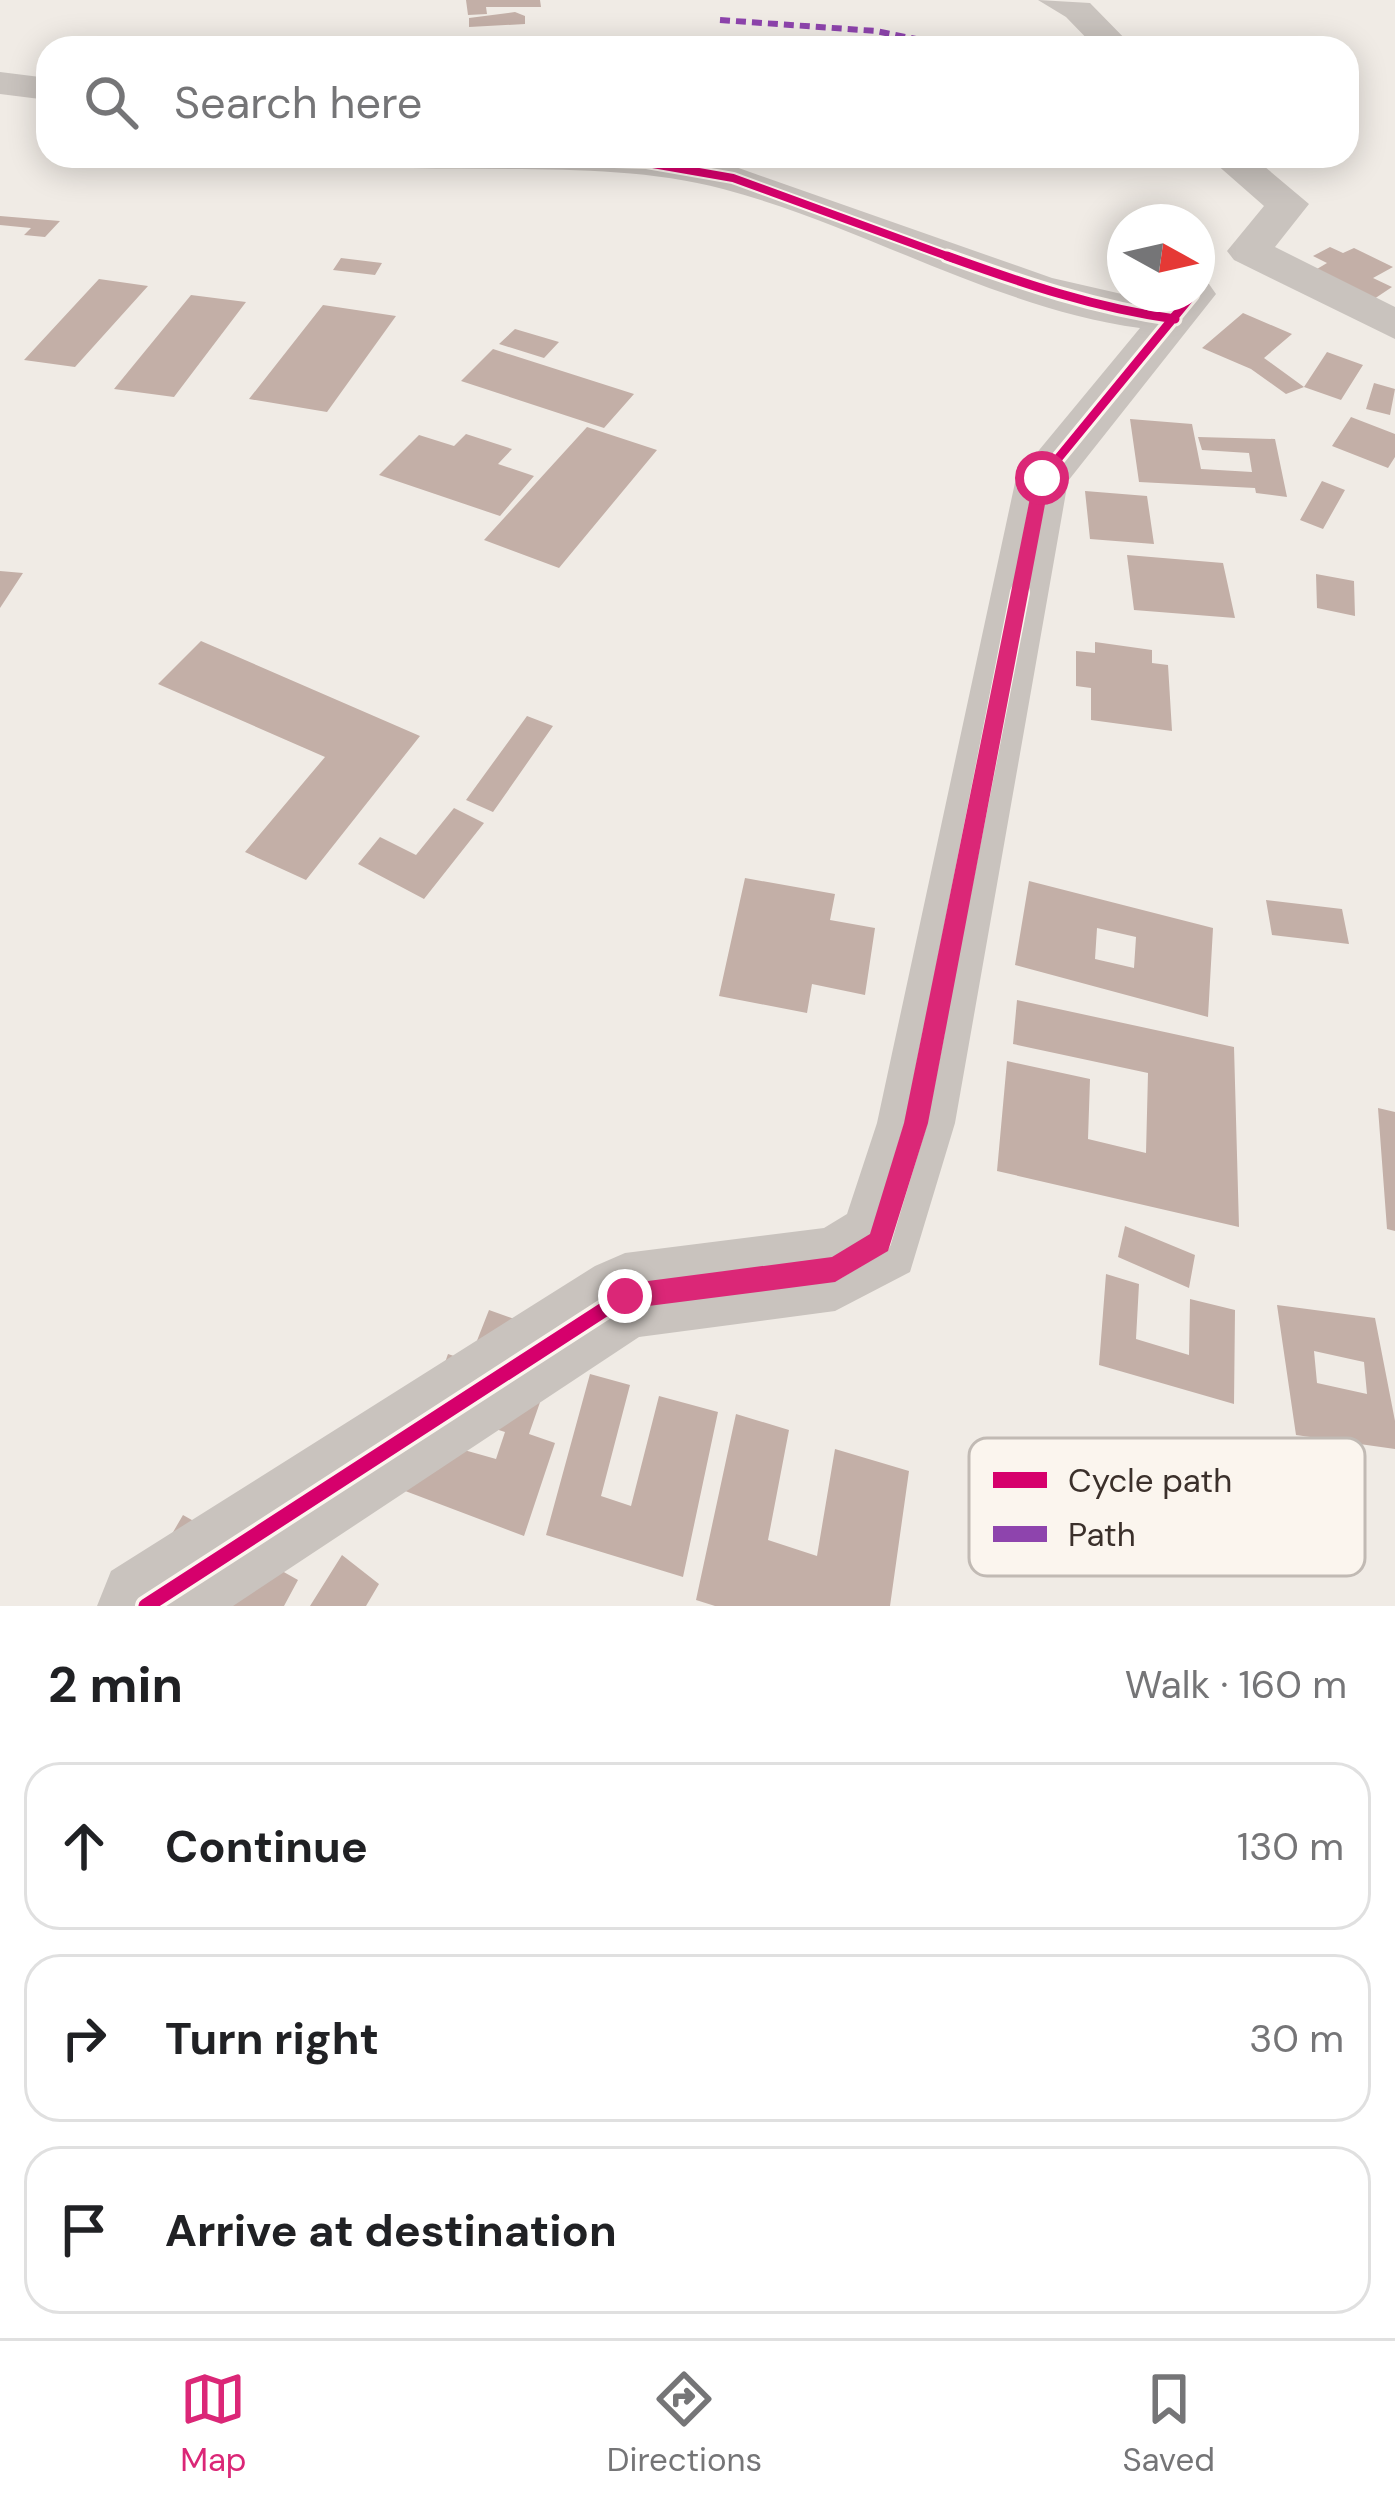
<!DOCTYPE html>
<html lang="en">
<head>
<meta charset="utf-8">
<style>
  body { margin:0; font-family:"DM Sans",sans-serif; background:#f2f2f2; color:#202124 }
  .compass { position:absolute; left:1107px; top:204px; width:108px; height:108px; border-radius:50%; background:#fff; box-shadow:0 6px 30px #0003; rotate:98deg }
  .stop { position:absolute; width:36px; height:36px; margin:-27px; border:9px solid #db2777; border-radius:50%; background:#fff }
  .stop.end { background:#db2777; border-color:#fff; box-shadow:0 3px 12px #0008 }
  .list { margin:0; padding:0; list-style:none }
  h2 { display:flex; justify-content:space-between; align-items:center; height:156px; margin:0; padding:0 48px; font-size:51px }
  h2 small { font-size:39px; font-weight:400; color:#757577 }
  .list li { display:grid; grid-template-columns:78px 1fr auto; gap:36px; align-items:center; box-sizing:border-box; height:168px; margin:0 24px 24px; padding:0 24px; border:3px solid #e0e0e0; border-radius:36px }
  .list b { display:block; font-size:45px; white-space:nowrap }
  .list em { font-size:39px; font-style:normal; color:#757577 }
  .icon { flex:none; width:66px; height:66px; fill:none; stroke:currentColor; stroke-width:2; stroke-linecap:round; stroke-linejoin:round }
  .map { position:relative; flex:none; width:1395px; height:1606px; overflow:hidden }
  .search { position:absolute; background:#fff; box-shadow:0 6px 30px #0003; left:36px; right:36px; top:36px; height:132px; display:flex; align-items:center; gap:30px; box-sizing:border-box; padding:0 42px; border-radius:36px; color:#757577; font-size:45px }
  .sheet { height:732px; background:#fff }
  nav { display:flex; justify-content:space-around; align-items:center; box-sizing:border-box; height:168px; border-top:3px solid #e0e0e0; background:#fff; font-size:33px; color:#757577 }
  nav a { display:grid; justify-items:center; gap:6px }
  nav .on { color:#db2777 }
  .map>svg:first-child { display:block }
  .building { fill:#c3afa7; fill-rule:evenodd }
  .lines { fill:none; stroke-linecap:round; stroke-linejoin:round }
  .minor { fill:#c9c3be; fill-rule:evenodd }
  .quiet { stroke:#8e44ad; stroke-width:6; stroke-dasharray:10 6; stroke-linecap:butt }
  .cycleway-far3-casing { stroke:#fbf5ee; stroke-width:12 }
  .cycleway-far2-casing { stroke:#fbf5ee; stroke-width:15 }
  .cycleway-far1-casing { stroke:#fbf5ee; stroke-width:20 }
  .cycleway-casing { stroke:#fbf5ee; stroke-width:22 }
  .cycleway-far3 { stroke:#d6006c; stroke-width:8 }
  .cycleway-far2 { stroke:#d6006c; stroke-width:9 }
  .cycleway-far1 { stroke:#d6006c; stroke-width:12 }
  .cycleway { stroke:#d6006c; stroke-width:15 }
  .route { fill:#db2777 }
  .key { fill:#fbf5ee; stroke:#c1bab4; stroke-width:3 }
  .key-label { font-size:33px; fill:#3b302b }
</style>
</head>
<body>
<div class="map">
<svg width="1395" height="1606" viewBox="0 0 1395 1606">
  <rect width="100%" height="100%" fill="#f0ebe5"/>
  <path class="building" d="M466,0H540L541,7H486L487,14L468,15Z
    M515,12L525,16V24L469,27V18Z
    M0,216L60,221L45,237L24,235L31,228L0,225Z
    M1330,247L1343,253L1354,248L1393,267L1373,278L1392,287L1374,299L1317,269L1327,263L1313,256Z
    M341,258L382,263L375,275L333,270Z
    M99,279L148,286L75,367L24,360Z
    M191,295L246,302L174,397L114,389Z
    M323,305L396,316L327,412L249,399Z
    M1243,313L1292,334L1264,358L1304,387L1286,394L1251,369L1202,348Z
    M515,329L559,342L544,358L499,344Z
    M493,349L634,394L604,428L461,381Z
    M1327,352L1363,365L1341,400L1304,387Z
    M1374,383L1395,389L1390,415L1366,409Z
    M1351,417L1395,434V457L1388,468L1332,446Z
    M1130,419L1192,424L1201,469L1252,472L1249,453L1202,450L1198,437L1275,439L1287,497L1256,493L1255,488L1139,482Z
    M587,427L657,450L559,568L484,540Z
    M466,434L512,449L498,464L534,476L500,516L379,475L419,435L454,446Z
    M1322,481L1345,490L1323,529L1300,520Z
    M1085,491L1147,496L1154,544L1090,539Z
    M1127,555L1223,563L1235,618L1134,610Z
    M0,571L23,573L0,608Z
    M1316,574L1354,581L1355,616L1317,608Z
    M201,641L420,736L306,880L245,852L325,757L158,684Z
    M1095,642L1152,650V663L1168,665L1172,731L1091,720V688L1076,686V651L1095,653Z
    M527,716L553,726L493,812L466,800Z
    M454,808L484,823L424,899L358,864L380,837L416,855Z
    M745,878L835,894L830,920L875,928L865,995L812,984L807,1013L719,996Z
    M1029,881L1213,928L1208,1017L1015,965ZM1097,928L1136,937L1134,968L1095,959Z
    M1266,900L1342,909L1349,944L1272,935Z
    M1017,1000L1234,1047L1239,1227L997,1171L1007,1061L1090,1079L1088,1139L1146,1153L1148,1073L1013,1044Z
    M1378,1108L1395,1112V1231L1387,1229Z
    M1125,1226L1195,1255L1189,1288L1118,1257Z
    M1106,1274L1139,1284L1136,1339L1189,1355L1190,1299L1235,1310L1234,1404L1099,1365Z
    M1277,1305L1375,1318L1395,1421V1449L1296,1435ZM1314,1351L1364,1362L1367,1394L1317,1383Z
    M489,1310L563,1336L529,1434L555,1443L524,1536L400,1489L448,1354L469,1361ZM467,1420L505,1432L496,1459L457,1448Z
    M590,1374L630,1385L601,1496L631,1506L659,1396L718,1412L683,1577L546,1535Z
    M736,1414L789,1430L768,1540L817,1556L835,1449L909,1471L890,1606H715L696,1600Z
    M183,1515L298,1580L284,1606H130Z
    M342,1555L379,1584L366,1606H310Z"/>
  <g class="lines">
    <path class="minor" d="M1038,0L1090,3L1134,48H1096L1066,17Z
      M0,72L48,78V100L0,94Z
      M393,156H676L733,166L1052,278L1161,303L1169,294H1197V281L1209,284L1216,294L1068,481L955,1123L910,1272L835,1311L639,1337L233,1606H97L111,1571L595,1266L625,1253L824,1228L847,1214L877,1123L1016,478L1140,328C994,308 864,226 723,189C625,163 514,171 413,168L399,164Z
      M1207,156H1252L1309,204L1275,247L1395,307V339L1234,260L1227,251L1264,206Z"/>
    <path class="quiet" d="M720,20L876,31L960,48"/>
    <g class="cycleway-far3-casing">
      <path id="cycleway-far3" d="M413,156L647,163L733,178L955,259"/>
    </g>
    <g class="cycleway-far2-casing">
      <path id="cycleway-far2" d="M947,256C1022,283 1095,308 1175,319
        M1019,595L1042,478L1193,294"/>
    </g>
    <g class="cycleway-far1-casing">
      <path id="cycleway-far1" d="M933,1034L1020,592"/>
    </g>
    <g class="cycleway-casing">
      <path id="cycleway" d="M146,1606L625,1296L835,1269L880,1242L916,1123L934,1031"/>
    </g>
    <use href="#cycleway-far3" class="cycleway-far3"/>
    <use href="#cycleway-far2" class="cycleway-far2"/>
    <use href="#cycleway-far1" class="cycleway-far1"/>
    <use href="#cycleway" class="cycleway"/>
  </g>
  <path class="route" d="M1042,473L1050,478L928,1123L888,1251L835,1282L625,1309L616,1305L613,1296L616,1287L625,1284L832,1257L870,1234L904,1123L1034,478Z"/>
  <rect x="969" y="1438" width="396" height="138" rx="18" class="key"/>
  <rect x="993" y="1472" width="54" height="16" fill="#d6006c"/>
  <rect x="993" y="1526" width="54" height="16" fill="#8e44ad"/>
  <g class="key-label">
    <text x="1068" y="1492">Cycle path</text>
    <text x="1068" y="1546">Path</text>
  </g>
</svg>
<svg class="compass" viewBox="-18 -18 36 36"><path d="M0-13l5 13h-10z" fill="#e53935"/><path d="M0 13l5-13h-10z" fill="#757577"/></svg>
<div class="stop" style="left:1042px;top:478px"></div>
<div class="stop end" style="left:625px;top:1296px"></div>
<div class="search"><svg class="icon" aria-label="search" viewBox="0 0 24 24"><circle cx="10" cy="10" r="6"/><path d="M15 15l6 6"/></svg>Search here</div>
</div>
<section class="sheet">
<h2>2 min<small>Walk · 160 m</small></h2>
<ul class="list">
<li><svg class="icon" aria-label="ahead" viewBox="0 0 24 24"><path d="M12 20V5M6 11l6-6 6 6"/></svg><div><b>Continue</b></div><em>130 m</em></li>
<li><svg class="icon" aria-label="right" viewBox="0 0 24 24"><path d="M7 20v-9h11M14 6l5 5-5 5"/></svg><div><b>Turn right</b></div><em>30 m</em></li>
<li><svg class="icon" aria-label="arrive" viewBox="0 0 24 24"><path d="M6 21V4h12l-3 4 3 4H6"/></svg><div><b>Arrive at destination</b></div></li>
</ul>
</section>
<nav>
<a class="on"><svg class="icon" aria-label="map" viewBox="0 0 24 24"><path d="M3 6l6-2 6 2 6-2v14l-6 2-6-2-6 2zM9 4v14M15 6v14"/></svg>Map</a>
<a><svg class="icon" aria-label="directions" viewBox="0 0 24 24"><path d="M12 3l9 9-9 9-9-9zM9 14v-3h6M13 9l2 2-2 2"/></svg>Directions</a>
<a><svg class="icon" aria-label="saved" viewBox="0 0 24 24"><path d="M7 4h10v16l-5-4-5 4z"/></svg>Saved</a>
</nav>
</body>
</html>
